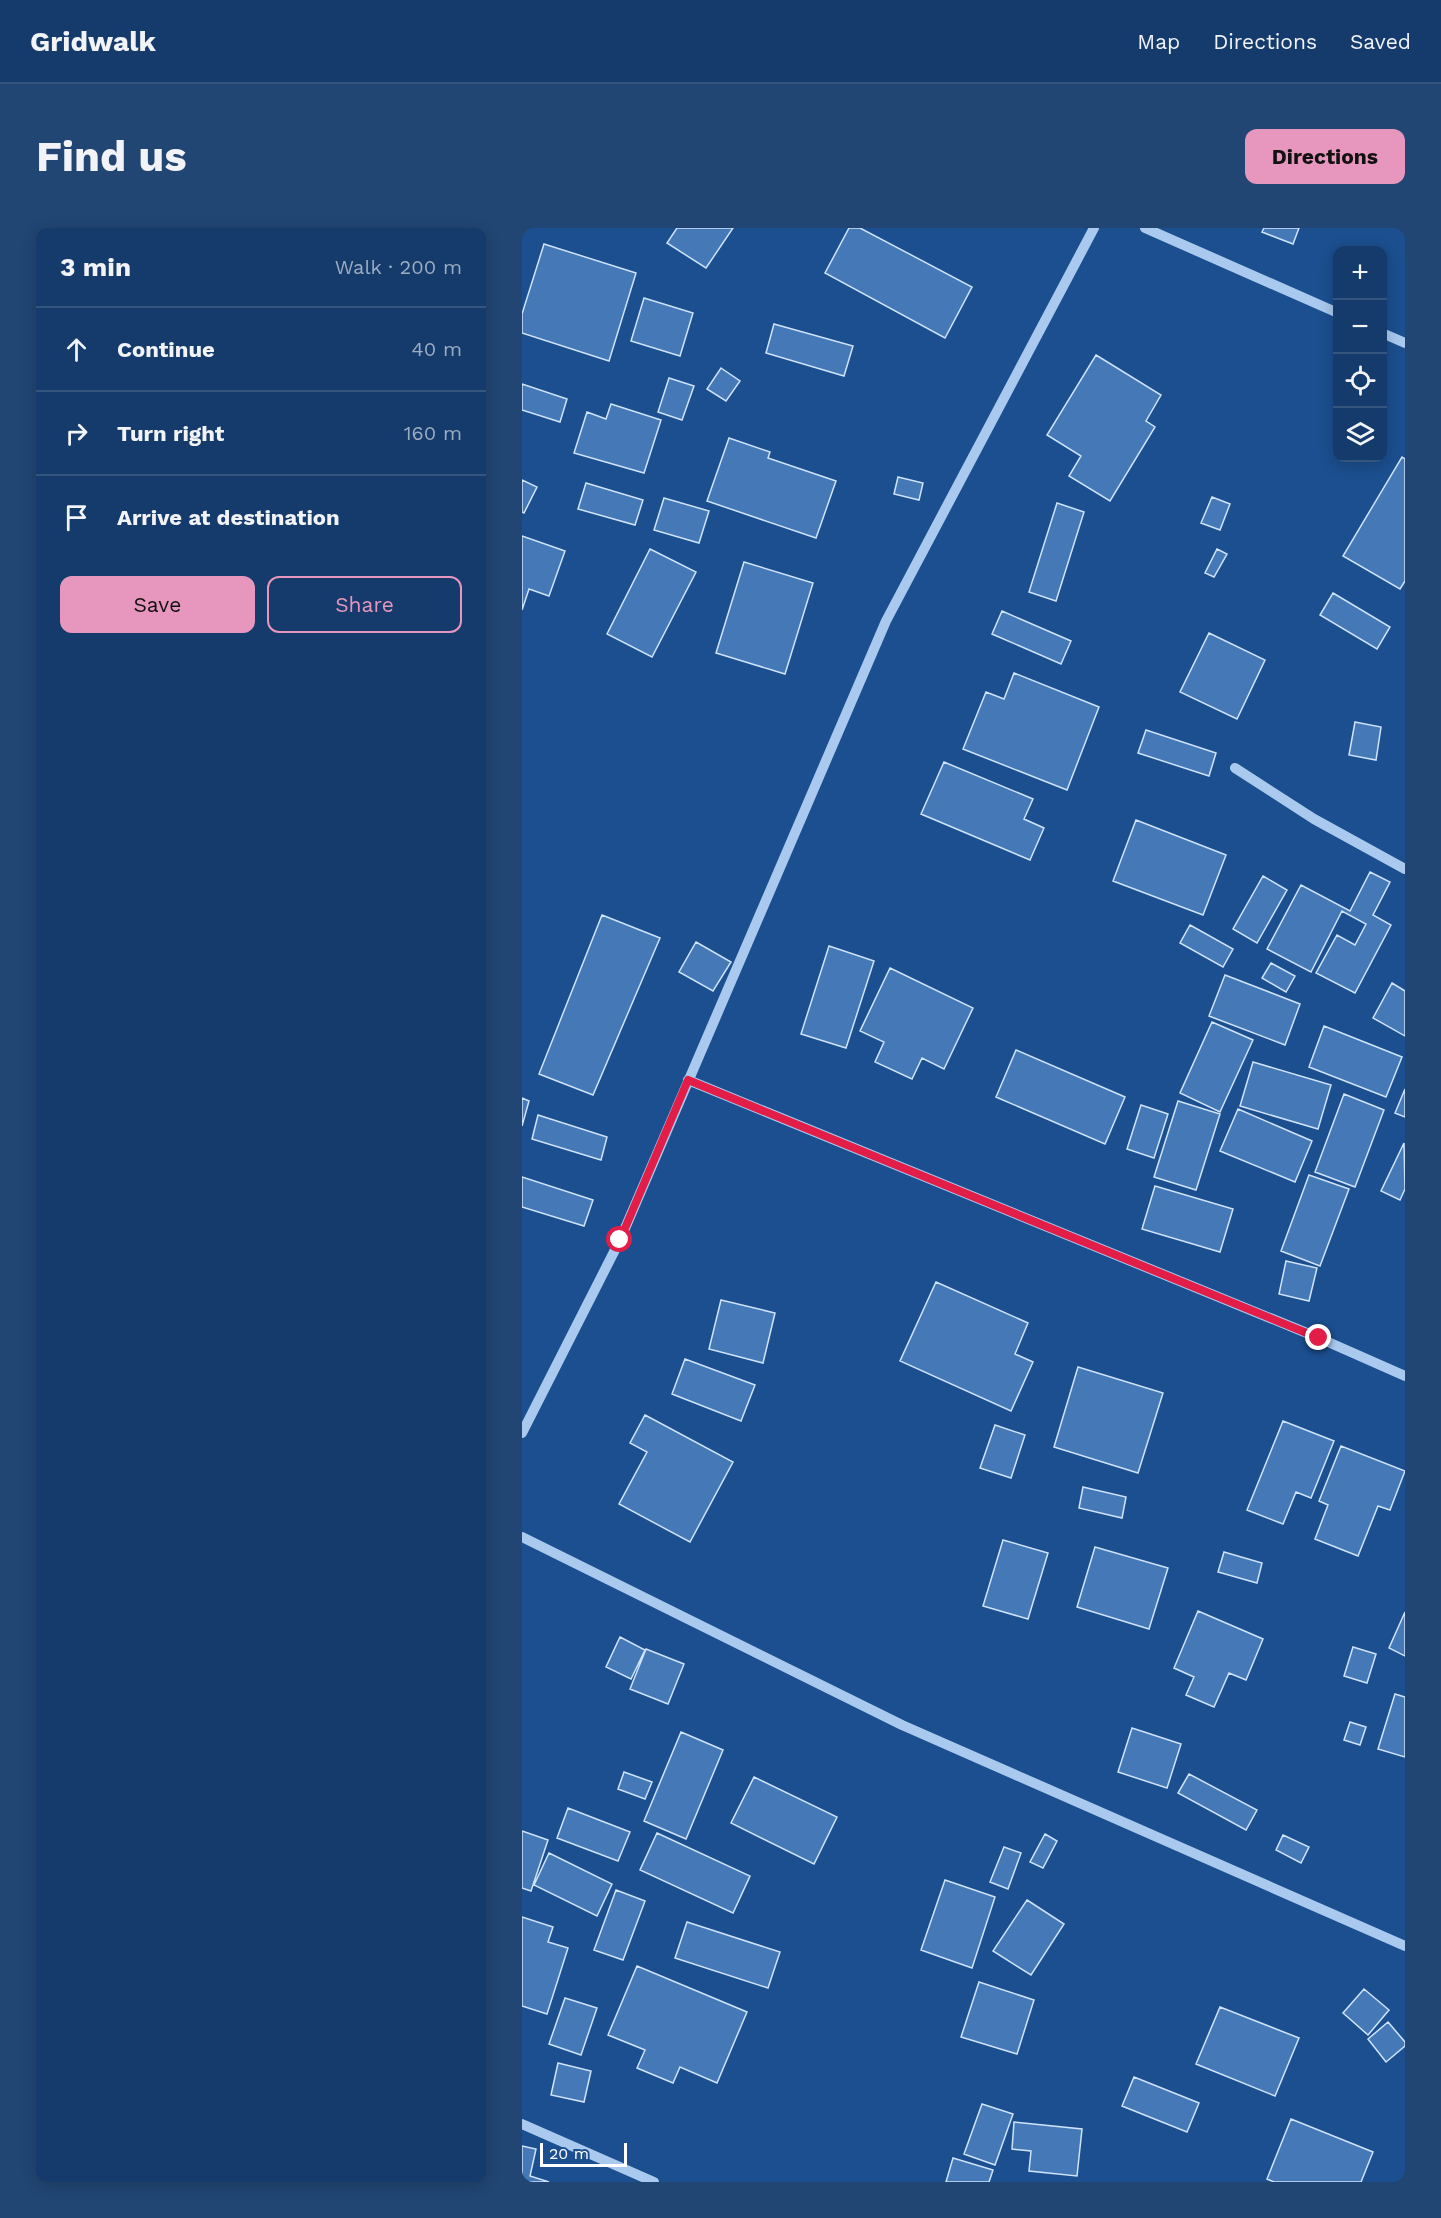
<!DOCTYPE html>
<html lang="en">
<head>
<meta charset="utf-8">
<style>
  body { margin:0; font-family:"Work Sans",sans-serif; background:#214673; color:#f1f3f6 }
  .controls { position:absolute; right:18px; top:18px; display:grid; overflow:hidden; border-radius:12px; box-shadow:0 3px 15px #0003 }
  .controls button { width:54px; height:54px; display:grid; place-items:center; padding:0; border:0; border-bottom:2px solid #33557e; background:#143b6b; color:#f1f3f6; font:30px sans-serif }
  .scale { position:absolute; left:18px; bottom:15px; width:87px; box-sizing:border-box; padding-left:6px; border:3px solid #fff; border-top:0; font-size:16px; line-height:21px; white-space:nowrap; color:#fff; -webkit-text-stroke:4px #1b4f8f; paint-order:stroke }
  .stop { position:absolute; width:18px; height:18px; margin:-14px; border:4px solid #e11d48; border-radius:50%; background:#fff }
  .stop.end { background:#e11d48; border-color:#fff; box-shadow:0 2px 6px #0008 }
  .list { margin:0; padding:0; list-style:none }
  h2 { display:flex; justify-content:space-between; align-items:center; height:78px; margin:0; padding:0 24px; font-size:26px }
  h2 small { font-size:20px; font-weight:400; color:#9dadc1 }
  .list li { display:grid; grid-template-columns:39px 1fr auto; gap:18px; align-items:center; box-sizing:border-box; height:84px; padding:0 24px; border-top:2px solid #33557e }
  .list b { display:block; font-size:22px; white-space:nowrap }
  .list em { font-size:20px; font-style:normal; color:#9dadc1 }
  .actions { display:flex; gap:12px; padding:18px 24px }
  .actions a { flex:1; padding:14px 0; border:2px solid #e797bd; border-radius:12px; text-align:center; font-size:21px; color:#e797bd }
  .actions .main { background:#e797bd; color:#111 }
  .icon { flex:none; width:33px; height:33px; fill:none; stroke:currentColor; stroke-width:2; stroke-linecap:round; stroke-linejoin:round }
  .map { position:relative; flex:none; width:883px; height:1954px; overflow:hidden; border-radius:12px }
  header { display:flex; align-items:center; gap:36px; box-sizing:border-box; height:84px; padding:0 30px; background:#143b6b; border-bottom:2px solid #33557e }
  header strong { font-size:28px }
  nav { display:flex; gap:33px; margin-inline-start:auto; font-size:21px }
  .intro { display:flex; align-items:center; justify-content:space-between; box-sizing:border-box; height:144px; padding:0 36px }
  h1 { margin:0; font-size:42px }
  .button { padding:15px 27px; border-radius:12px; background:#e797bd; color:#111; font-size:21px; font-weight:700 }
  main { display:flex; gap:36px; padding:0 36px }
  aside { flex:1; background:#143b6b; border-radius:12px; box-shadow:0 3px 15px #0003 }
  .map>svg:first-child { display:block }
  .building { fill:#4478b7; stroke:#cfe3fa; stroke-width:1.5 }
  .lines { fill:none; stroke-linecap:round; stroke-linejoin:round }
  .minor { stroke:#a9c9ee; stroke-width:10 }
  .route { stroke:#e11d48; stroke-width:8 }
</style>
</head>
<body>
<header>
<strong>Gridwalk</strong>
<nav><a>Map</a><a>Directions</a><a>Saved</a></nav>
</header>
<div class="intro"><h1>Find us</h1><a class="button">Directions</a></div>
<main>
<aside>
<h2>3 min<small>Walk · 200 m</small></h2>
<ul class="list">
<li><svg class="icon" aria-label="ahead" viewBox="0 0 24 24"><path d="M12 20V5M6 11l6-6 6 6"/></svg><div><b>Continue</b></div><em>40 m</em></li>
<li><svg class="icon" aria-label="right" viewBox="0 0 24 24"><path d="M7 20v-9h11M14 6l5 5-5 5"/></svg><div><b>Turn right</b></div><em>160 m</em></li>
<li><svg class="icon" aria-label="arrive" viewBox="0 0 24 24"><path d="M6 21V4h12l-3 4 3 4H6"/></svg><div><b>Arrive at destination</b></div></li>
</ul>
<div class="actions"><a class="main">Save</a><a>Share</a></div>
</aside>
<div class="map">
<svg width="883" height="1954" viewBox="0 0 883 1954">
  <rect width="100%" height="100%" fill="#1b4f8f"/>
  <path class="building" d="M155,0H211L184,40L145,15Z
    M327,0H338L450,59L423,110L303,45Z
    M742,0H777L771,16L740,4Z
    M22,16L114,45L87,133L0,105V86Z
    M122,70L171,85L158,128L109,113Z
    M252,96L331,118L322,148L244,125Z
    M574,127L639,167L624,193L633,199L588,273L547,248L559,228L525,207Z
    M199,140L218,153L204,173L185,161Z
    M147,150L172,158L160,192L136,184Z
    M0,156L45,171L38,194L0,182Z
    M89,176L139,192L122,245L52,225L65,184L84,191Z
    M207,210L248,224L246,230L314,253L294,310L185,273Z
    M880,229L883,231V353L878,361L821,328Z
    M376,249L401,255L397,272L372,266Z
    M0,252L15,259L2,285L0,284Z
    M64,255L121,272L113,297L56,281Z
    M690,269L708,276L698,302L679,295Z
    M142,270L187,283L177,315L132,302Z
    M535,275L562,284L534,373L507,364Z
    M0,308L43,323L27,368L7,361L0,382Z
    M128,321L174,344L130,429L85,406Z
    M695,321L705,326L692,349L683,345Z
    M222,334L291,355L263,446L194,425Z
    M811,365L868,399L855,421L798,387Z
    M480,383L549,413L539,436L470,406Z
    M687,405L743,432L715,491L658,464Z
    M492,445L577,479L545,562L441,521L464,464L482,471Z
    M833,494L859,499L854,532L827,527Z
    M624,502L694,525L687,548L616,525Z
    M422,534L511,571L502,591L522,600L508,632L399,586Z
    M614,592L704,627L681,687L591,653Z
    M848,644L868,654L851,687L869,697L833,765L794,745L815,707L833,717L844,696L820,683L789,744L745,721L779,657L828,683Z
    M741,648L765,662L735,715L711,701Z
    M80,687L138,710L71,867L17,846Z
    M668,697L711,721L701,739L658,715Z
    M174,714L209,734L191,763L157,744Z
    M307,718L352,733L324,820L279,806Z
    M749,735L773,748L764,764L740,750Z
    M368,740L451,780L422,841L400,830L390,851L353,834L362,814L338,803Z
    M703,747L778,776L763,817L687,788Z
    M870,755L883,763V808L851,790Z
    M690,794L731,812L698,884L658,865Z
    M802,798L880,829L864,869L787,839Z
    M494,822L603,869L583,916L474,869Z
    M731,834L809,857L796,901L718,878Z
    M883,861V889L873,885Z
    M822,866L862,882L833,959L793,944Z
    M0,870L7,873L0,898Z
    M656,873L698,886L674,962L632,949Z
    M619,877L646,886L632,930L605,921Z
    M716,881L790,913L773,954L698,923Z
    M16,887L85,909L79,932L10,911Z
    M882,915L883,961L878,972L859,963Z
    M787,947L827,961L798,1038L759,1023Z
    M0,949L71,972L62,998L0,979Z
    M633,958L711,981L698,1024L620,1001Z
    M764,1033L795,1040L787,1073L757,1066Z
    M414,1054L506,1095L493,1126L511,1134L489,1183L378,1133Z
    M199,1072L253,1085L241,1135L187,1121Z
    M163,1131L233,1157L219,1193L150,1166Z
    M556,1139L641,1165L616,1245L532,1219Z
    M123,1187L211,1234L168,1314L97,1276L125,1224L108,1215Z
    M761,1193L812,1213L789,1270L774,1264L761,1296L725,1282Z
    M473,1197L503,1207L489,1250L458,1240Z
    M819,1218L883,1243L868,1282L856,1278L836,1328L793,1311L806,1277L797,1273Z
    M561,1259L604,1269L600,1290L557,1280Z
    M481,1312L526,1325L506,1391L461,1378Z
    M573,1319L646,1340L627,1401L555,1379Z
    M702,1324L740,1335L735,1355L696,1344Z
    M676,1383L741,1411L724,1452L707,1445L692,1479L664,1467L672,1449L652,1440Z
    M883,1384V1428L867,1420Z
    M98,1409L123,1422L109,1451L84,1439Z
    M831,1419L854,1426L845,1455L822,1448Z
    M124,1421L162,1436L146,1476L108,1461Z
    M873,1466L883,1469V1529L856,1521Z
    M828,1494L844,1499L838,1517L822,1512Z
    M610,1500L659,1516L645,1560L596,1544Z
    M159,1504L201,1522L164,1611L122,1593Z
    M102,1544L130,1554L123,1571L96,1561Z
    M667,1546L735,1582L724,1602L656,1565Z
    M232,1549L315,1589L292,1636L209,1595Z
    M46,1580L108,1604L96,1633L35,1610Z
    M0,1603L26,1612L9,1663L0,1660Z
    M135,1605L228,1648L211,1685L118,1642Z
    M523,1606L535,1613L521,1640L508,1634Z
    M761,1607L787,1619L779,1635L754,1622Z
    M482,1619L499,1625L486,1661L468,1654Z
    M27,1625L90,1656L75,1688L12,1657Z
    M423,1652L473,1669L450,1740L399,1722Z
    M94,1662L123,1673L101,1732L72,1722Z
    M505,1672L542,1696L509,1747L471,1723Z
    M0,1689L31,1699L26,1714L46,1720L25,1786L0,1778Z
    M165,1694L258,1724L246,1760L153,1730Z
    M115,1738L225,1784L195,1855L158,1839L151,1855L115,1840L123,1822L86,1807Z
    M457,1754L512,1772L495,1826L439,1809Z
    M842,1761L867,1782L846,1807L821,1785Z
    M43,1770L75,1780L59,1827L27,1816Z
    M698,1779L777,1810L753,1868L674,1836Z
    M866,1794L883,1814V1818L864,1834L846,1811Z
    M36,1835L69,1843L62,1874L29,1867Z
    M612,1849L677,1875L665,1904L600,1878Z
    M460,1876L491,1886L473,1937L442,1926Z
    M769,1891L851,1924L839,1954H752L745,1951Z
    M492,1894L560,1901L555,1948L507,1943L509,1923L490,1921Z
    M0,1918L14,1921L8,1948L27,1954H0Z
    M431,1930L471,1942L467,1954H424Z"/>
  <g class="lines">
    <path class="minor" d="M623,0L816,85
      M860,105L883,115
      M713,540L792,591L883,641
      M166,852L797,1110L883,1148
      M0,1205L98,1012L364,393L572,0
      M0,1309L380,1497L883,1718
      M0,1896L132,1954"/>
  </g>
  <g class="lines">
    <path class="route" d="M98,1012L166,852L797,1110"/>
  </g>
</svg>
<div class="controls">
<button>+</button>
<button>−</button>
<button><svg class="icon" aria-label="locate" viewBox="0 0 24 24"><circle cx="12" cy="12" r="6"/><path d="M12 2v4M12 18v4M2 12h4M18 12h4"/></svg></button>
<button><svg class="icon" aria-label="layers" viewBox="0 0 24 24"><path d="M12 4l9 5-9 5-9-5zM3 14l9 5 9-5"/></svg></button>
</div>
<div class="scale">20 m</div>
<div class="stop" style="left:98px;top:1012px"></div>
<div class="stop end" style="left:797px;top:1110px"></div>
</div>
</main>
</body>
</html>
